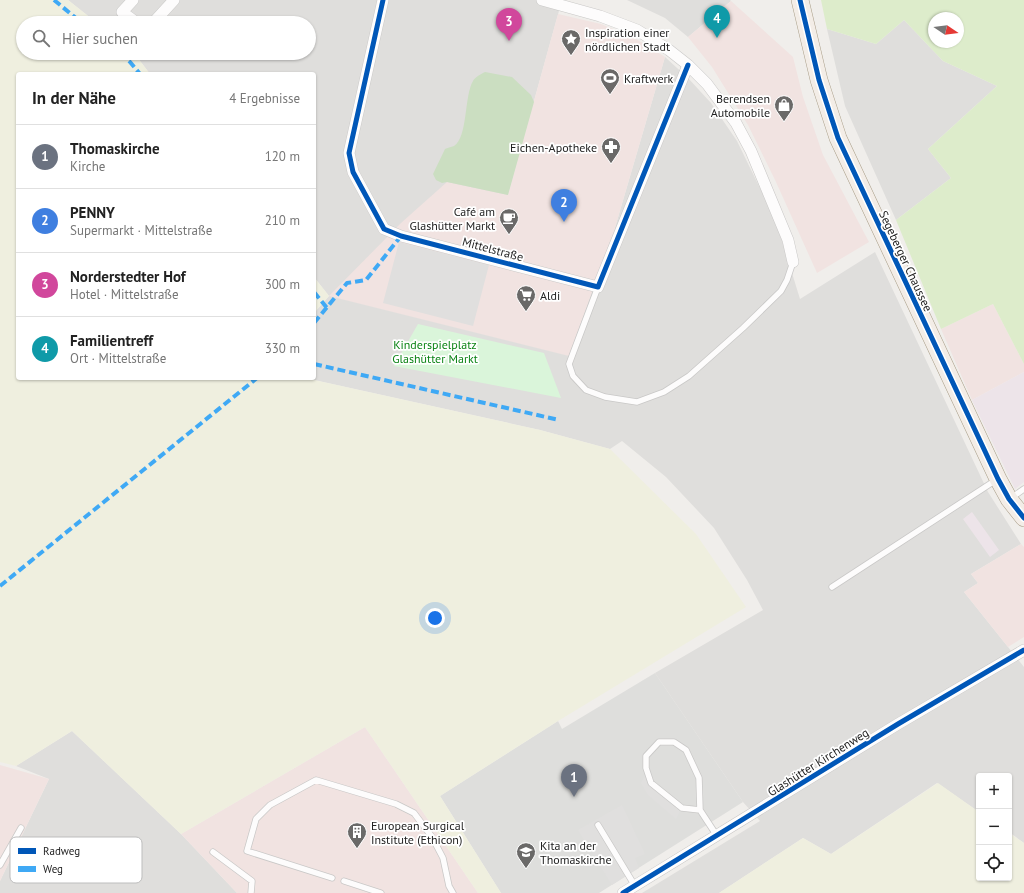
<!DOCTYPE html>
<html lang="de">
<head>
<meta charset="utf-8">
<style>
  body { margin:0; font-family:"PT Sans",sans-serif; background:#f2f2f2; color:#222 }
  .controls { position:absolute; right:12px; bottom:12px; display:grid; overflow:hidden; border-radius:4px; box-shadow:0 1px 3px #0004 }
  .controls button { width:36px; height:36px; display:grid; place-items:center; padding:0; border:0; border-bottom:1px solid #e0e0e0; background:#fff; color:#222; font:20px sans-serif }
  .compass { position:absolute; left:928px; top:12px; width:36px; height:36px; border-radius:50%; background:#fff; box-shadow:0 1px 3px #0004; rotate:103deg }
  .you { position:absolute; left:435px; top:618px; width:14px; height:14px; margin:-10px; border:3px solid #fff; border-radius:50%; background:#1a73e8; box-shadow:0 0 0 6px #1a73e833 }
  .badge { display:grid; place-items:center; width:26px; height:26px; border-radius:50%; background:#7c3aed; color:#fff; font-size:13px; font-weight:700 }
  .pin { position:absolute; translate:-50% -33px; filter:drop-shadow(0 1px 2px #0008) }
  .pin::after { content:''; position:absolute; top:21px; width:14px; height:12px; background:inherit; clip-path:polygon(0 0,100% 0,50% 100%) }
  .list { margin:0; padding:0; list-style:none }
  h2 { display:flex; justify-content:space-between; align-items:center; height:52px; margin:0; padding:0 16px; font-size:17px }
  h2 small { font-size:13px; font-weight:400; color:#767676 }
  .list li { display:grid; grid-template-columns:26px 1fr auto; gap:12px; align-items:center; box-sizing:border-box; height:64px; padding:0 16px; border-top:1px solid #e0e0e0 }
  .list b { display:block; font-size:15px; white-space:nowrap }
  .list p { margin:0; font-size:13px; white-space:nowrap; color:#767676 }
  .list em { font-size:13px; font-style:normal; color:#767676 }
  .icon { flex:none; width:22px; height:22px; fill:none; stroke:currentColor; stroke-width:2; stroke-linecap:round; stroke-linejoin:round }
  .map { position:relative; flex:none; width:1024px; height:893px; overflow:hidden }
  .search { position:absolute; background:#fff; box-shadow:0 1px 3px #0004; left:16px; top:16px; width:300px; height:44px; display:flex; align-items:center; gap:10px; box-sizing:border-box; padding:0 14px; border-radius:22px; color:#767676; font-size:15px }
  .panel { position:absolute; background:#fff; box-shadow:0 1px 3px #0004; left:16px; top:72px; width:300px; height:308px; border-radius:4px }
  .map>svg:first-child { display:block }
  .residential { fill:#dfdedc }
  .commercial { fill:#f1e3e1 }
  .industrial { fill:#ede4e9 }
  .religious { fill:#dededc }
  .farmland { fill:#efefdf }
  .grass { fill:#ddeccb; fill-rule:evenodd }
  .forest { fill:#cbdec1 }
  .park { fill:#daf5da }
  .parking { fill:#e0dfde }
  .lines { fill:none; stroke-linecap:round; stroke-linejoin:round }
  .service-casing { stroke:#c9c8c7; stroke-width:7 }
  .minor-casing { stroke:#c9c8c7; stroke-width:12 }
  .primary-casing { stroke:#a79c86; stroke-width:18 }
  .service { stroke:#fdfcfc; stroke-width:5.5 }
  .minor { stroke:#fdfcfc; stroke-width:11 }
  .primary { stroke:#f3ede7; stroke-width:17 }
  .quiet { stroke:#3fa9f5; stroke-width:4; stroke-dasharray:8 4; stroke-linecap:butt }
  .cycleway-casing { stroke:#fff; stroke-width:8 }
  .cycleway { stroke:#0057b8; stroke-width:5 }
  .labels { text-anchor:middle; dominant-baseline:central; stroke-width:3.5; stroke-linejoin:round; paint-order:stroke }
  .poi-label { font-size:12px; fill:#222; stroke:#fff; text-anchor:start }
  .street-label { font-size:12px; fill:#222; stroke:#fff }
  .park-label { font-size:12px; fill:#0c8416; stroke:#fff }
  .key { fill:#fff; stroke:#bdbdbd; stroke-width:1 }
  .key-label { font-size:11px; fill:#222 }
</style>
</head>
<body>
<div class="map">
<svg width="1024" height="893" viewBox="0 0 1024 893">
  <rect width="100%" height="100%" fill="#f0eeeb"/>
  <path class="residential" d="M68,0H562L508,195L614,231L665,57L688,78L711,103L737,141L776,221L800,299L875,252L988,492L1021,544L971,574L978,583L964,592L1024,667V843L1009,832V776H979V812L937,783L831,854L803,838L719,893H642L760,821L743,802L655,673L763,610L747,580L714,528L666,477L622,441L610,449L540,430L305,378H314V313L329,296L314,277V74H150L134,53H309V23H97Z
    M627,0H730L731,1L688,37L665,18Z
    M904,20L943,61L997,86L928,149L951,178L896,220L845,106L827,29L876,44Z
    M72,731L181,834L237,893H0V881L49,779L16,766Z"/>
  <path class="commercial" d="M731,1L793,57L803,97L823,155L869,242L817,273L776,182L748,125L712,67L688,37Z
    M558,14L601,24L636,39L665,57L614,231L569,356L329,296L401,223L447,182L508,195Z
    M993,304L1024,364V372L972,400L941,329Z
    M1021,544L1024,547V637L1008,647L964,592L978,583L971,574Z
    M365,727L478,893H237L181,834Z
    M0,765L49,779L0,881Z"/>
  <path class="industrial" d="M1024,372V482L1015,489L972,400Z
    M972,512L999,550L990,557L963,519Z"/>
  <path class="religious" d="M655,673L743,802L599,893H501L440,796L558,721L562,729Z"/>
  <path class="farmland" d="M0,0H68L97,23H23V53H134L150,74H18V378H305L540,430L610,449L696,534L746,607L558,721L440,796L501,893H478L365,727L181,834L72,731L16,766L0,762Z
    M314,277L329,296L314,313Z
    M938,783L979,812V878H1009V833L1024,843V893H719L803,838L831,854Z"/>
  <path class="grass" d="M821,0H1024V364L993,304L941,329L896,220L951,178L928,149L997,86L943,61L904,20L876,44L827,29ZM934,18H958V42H934Z"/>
  <path class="forest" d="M485,72L512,77L531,95L534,102L508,195L447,182L442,183L436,180L433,174L445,149C447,148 451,147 454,146C468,137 464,96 473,81C475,77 481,74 485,72Z"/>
  <path class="park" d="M418,324L544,353L561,398L394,366Z"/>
  <path class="parking" d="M399,242L489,265L473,326L383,303Z
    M645,775L652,788L680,811L676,819L648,795L641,783Z
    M622,805L645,854L635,858L639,868L612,885L578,830Z"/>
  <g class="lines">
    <g class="service-casing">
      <path id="service" d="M598,287L569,364L573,376L586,390L605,397L637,402L664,392L689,376L743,328L781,291L787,280L793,262
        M1011,498L1024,489
        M832,587L996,480
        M700,810L682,808L651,783L646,768V756L659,742H674L686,750L699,778L700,810L717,836
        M598,825L635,886
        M213,852L252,881L251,893
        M0,865L21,828
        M332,878L247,851L256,819L270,805L316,780L396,804L414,813L432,837L443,858L449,886L453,893
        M344,881L381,893"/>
    </g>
    <g class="minor-casing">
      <path id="minor" d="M133,0L122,12L137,23
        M383,0L349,153L353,172L384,229L401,236L598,287L688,65
        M542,0L600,16L637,30L669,50L688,65L707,84L736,123L751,151L788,240L793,262
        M153,23L174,0
        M623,893L898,724L1024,650"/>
    </g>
    <g class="primary-casing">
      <path id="primary" d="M800,0L819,80L838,138L998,479L1009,499L1024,518"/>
    </g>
    <use href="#service" class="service"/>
    <use href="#minor" class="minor"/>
    <use href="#primary" class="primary"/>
    <path class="quiet" d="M54,0L82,23
      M120,53L130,62L140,74
      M314,292L327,308
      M314,323L347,283L366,280L401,236
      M314,364L559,420
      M0,586L257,378"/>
    <g class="cycleway-casing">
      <path id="cycleway" d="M383,0L349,153L353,172L384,229L401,236L598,287L688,65
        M800,0L819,80L838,138L998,479L1009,499L1024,518
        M623,893L898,724L1024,650"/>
    </g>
    <use href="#cycleway" class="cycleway"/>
  </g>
  <defs>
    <g id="sight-pin" transform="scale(1)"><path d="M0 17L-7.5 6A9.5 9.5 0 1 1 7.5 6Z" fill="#6a6968" stroke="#fff"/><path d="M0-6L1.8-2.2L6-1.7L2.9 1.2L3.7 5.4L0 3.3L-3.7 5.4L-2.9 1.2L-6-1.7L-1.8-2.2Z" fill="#fff"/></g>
    <g id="stadium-pin" transform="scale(1)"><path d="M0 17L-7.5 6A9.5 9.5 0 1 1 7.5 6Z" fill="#6a6968" stroke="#fff"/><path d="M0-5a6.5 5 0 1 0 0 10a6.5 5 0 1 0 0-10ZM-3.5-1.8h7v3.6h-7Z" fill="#fff"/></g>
    <g id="shop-pin" transform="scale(1)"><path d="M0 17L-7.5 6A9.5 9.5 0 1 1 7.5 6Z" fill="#6a6968" stroke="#fff"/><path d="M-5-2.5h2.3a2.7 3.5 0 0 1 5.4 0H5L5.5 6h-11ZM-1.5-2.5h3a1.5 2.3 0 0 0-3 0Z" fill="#fff"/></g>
    <g id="pharmacy-pin" transform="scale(1)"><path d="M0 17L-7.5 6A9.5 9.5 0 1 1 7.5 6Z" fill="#6a6968" stroke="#fff"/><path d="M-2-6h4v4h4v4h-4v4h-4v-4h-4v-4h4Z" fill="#fff"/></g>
    <g id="cafe-pin" transform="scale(1)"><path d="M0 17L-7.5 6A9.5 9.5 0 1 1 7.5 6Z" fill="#6a6968" stroke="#fff"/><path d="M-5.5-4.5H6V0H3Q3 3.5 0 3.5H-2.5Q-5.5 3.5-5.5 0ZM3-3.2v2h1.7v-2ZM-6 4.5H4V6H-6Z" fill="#fff"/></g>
    <g id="supermarket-pin" transform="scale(1)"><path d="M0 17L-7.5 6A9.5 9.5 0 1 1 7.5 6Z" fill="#6a6968" stroke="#fff"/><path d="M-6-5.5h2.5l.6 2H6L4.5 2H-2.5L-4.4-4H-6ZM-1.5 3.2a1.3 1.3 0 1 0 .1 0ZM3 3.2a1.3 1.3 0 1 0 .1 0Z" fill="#fff"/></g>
    <g id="building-pin" transform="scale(1)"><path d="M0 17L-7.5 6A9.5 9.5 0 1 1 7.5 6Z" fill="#6a6968" stroke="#fff"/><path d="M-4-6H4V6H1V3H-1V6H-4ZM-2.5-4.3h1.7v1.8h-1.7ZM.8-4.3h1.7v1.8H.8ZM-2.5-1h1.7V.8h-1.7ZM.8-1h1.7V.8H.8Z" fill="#fff"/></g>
    <g id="school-pin" transform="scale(1)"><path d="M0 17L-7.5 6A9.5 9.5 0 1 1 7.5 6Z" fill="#6a6968" stroke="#fff"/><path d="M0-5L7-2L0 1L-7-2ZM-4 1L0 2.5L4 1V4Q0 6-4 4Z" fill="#fff"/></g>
  </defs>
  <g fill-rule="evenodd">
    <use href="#sight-pin" x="571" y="39"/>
    <use href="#stadium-pin" x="610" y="78"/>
    <use href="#shop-pin" x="784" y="105"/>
    <use href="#pharmacy-pin" x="611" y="147"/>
    <use href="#cafe-pin" x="509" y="218"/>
    <use href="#supermarket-pin" x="526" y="295"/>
    <use href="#building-pin" x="357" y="832"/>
    <use href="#school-pin" x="526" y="852"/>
  </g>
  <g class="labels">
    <g class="poi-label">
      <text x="585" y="32">Inspiration einer<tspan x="585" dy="14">nördlichen Stadt</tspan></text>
      <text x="624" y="78">Kraftwerk</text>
      <text x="770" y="98" text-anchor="end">Berendsen<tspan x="770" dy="14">Automobile</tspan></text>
      <text x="597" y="147" text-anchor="end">Eichen-Apotheke</text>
      <text x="495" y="211" text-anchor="end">Café am<tspan x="495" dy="14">Glashütter Markt</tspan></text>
      <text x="540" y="295">Aldi</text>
      <text x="371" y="825">European Surgical<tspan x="371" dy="14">Institute (Ethicon)</tspan></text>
      <text x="540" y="845">Kita an der<tspan x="540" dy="14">Thomaskirche</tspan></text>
    </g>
    <g class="street-label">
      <text transform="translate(493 249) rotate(15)">Mittelstraße</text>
      <text transform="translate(906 261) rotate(65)">Segeberger Chaussee</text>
      <text transform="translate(818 762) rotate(-32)">Glashütter Kirchenweg</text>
    </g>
    <g class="park-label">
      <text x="435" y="344">Kinderspielplatz<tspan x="435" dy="14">Glashütter Markt</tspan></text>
    </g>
  </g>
  <rect x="10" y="837" width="132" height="46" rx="6" class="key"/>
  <rect x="18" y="848" width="18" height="6" fill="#0057b8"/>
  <rect x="18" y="866" width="18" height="6" fill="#3fa9f5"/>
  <g class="key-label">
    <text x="43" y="855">Radweg</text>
    <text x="43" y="873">Weg</text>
  </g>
</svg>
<div class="controls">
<button>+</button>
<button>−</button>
<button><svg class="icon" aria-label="locate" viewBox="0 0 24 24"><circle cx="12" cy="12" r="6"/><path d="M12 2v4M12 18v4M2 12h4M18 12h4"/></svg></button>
</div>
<svg class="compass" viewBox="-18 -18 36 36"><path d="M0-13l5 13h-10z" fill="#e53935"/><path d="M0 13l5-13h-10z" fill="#767676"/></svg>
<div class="you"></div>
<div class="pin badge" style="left:574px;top:797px;background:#6b7280">1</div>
<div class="pin badge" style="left:564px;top:222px;background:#3f7fe0">2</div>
<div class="pin badge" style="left:509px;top:41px;background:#d1479c">3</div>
<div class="pin badge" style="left:717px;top:38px;background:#0f9aa8">4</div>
<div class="search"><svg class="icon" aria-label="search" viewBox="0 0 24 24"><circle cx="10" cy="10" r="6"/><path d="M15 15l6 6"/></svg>Hier suchen</div>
<section class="panel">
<h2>In der Nähe<small>4 Ergebnisse</small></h2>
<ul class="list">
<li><span class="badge" style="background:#6b7280">1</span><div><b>Thomaskirche</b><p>Kirche</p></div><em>120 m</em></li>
<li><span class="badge" style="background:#3f7fe0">2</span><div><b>PENNY</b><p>Supermarkt · Mittelstraße</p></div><em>210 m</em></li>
<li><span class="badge" style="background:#d1479c">3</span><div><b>Norderstedter Hof</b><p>Hotel · Mittelstraße</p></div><em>300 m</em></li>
<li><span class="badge" style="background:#0f9aa8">4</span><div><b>Familientreff</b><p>Ort · Mittelstraße</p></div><em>330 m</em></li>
</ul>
</section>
</div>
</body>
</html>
